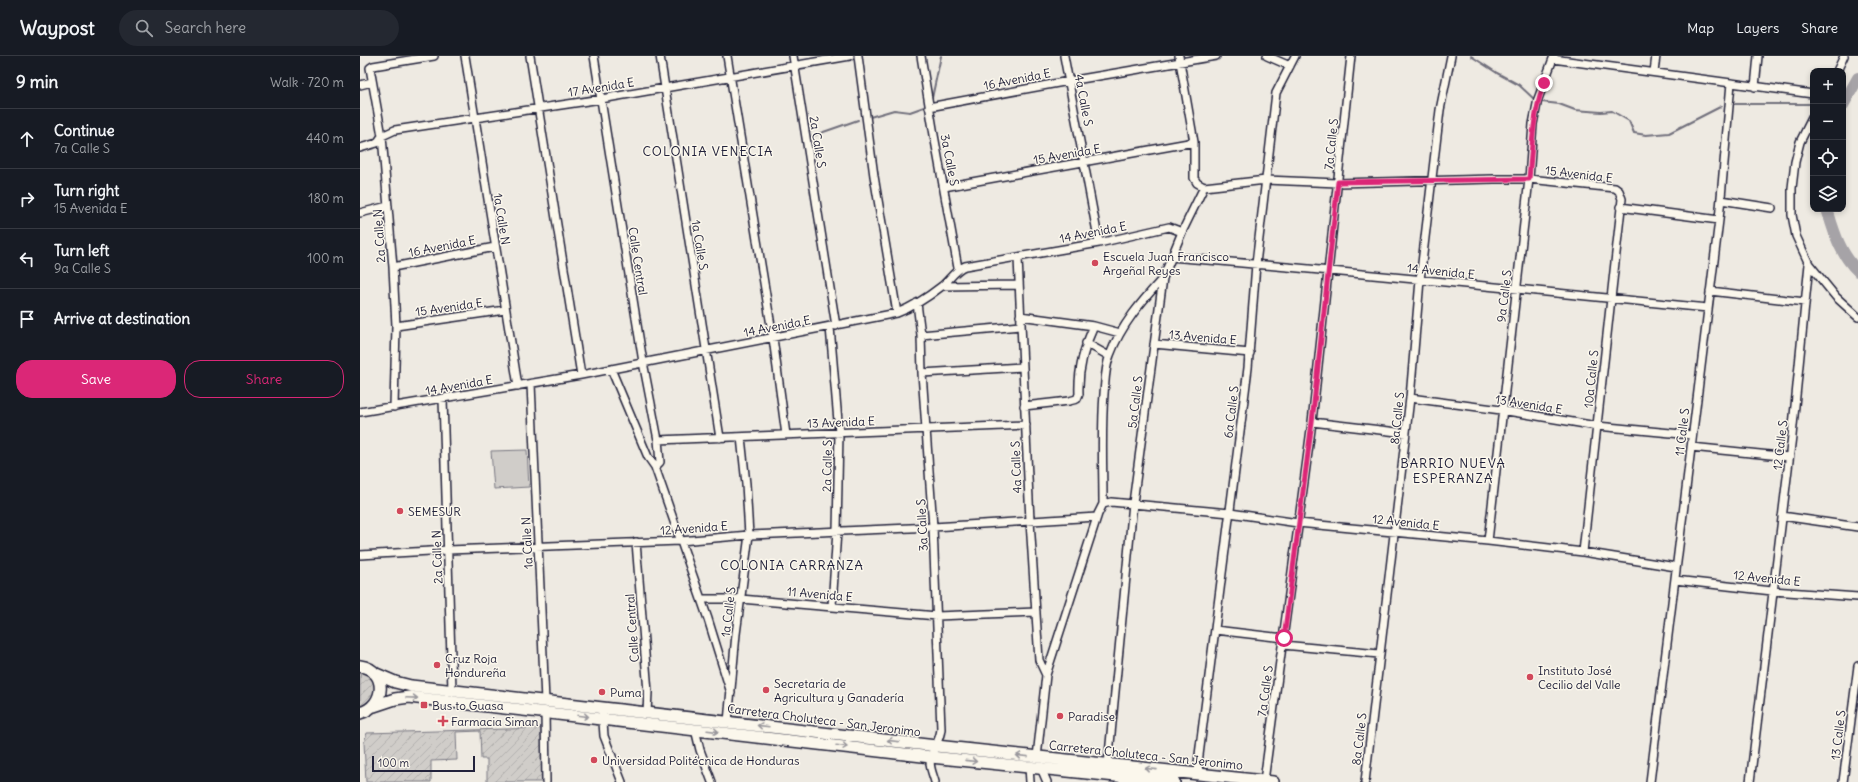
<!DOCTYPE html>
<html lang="en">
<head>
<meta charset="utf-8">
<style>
  body { margin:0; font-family:Delius,sans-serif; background:#242831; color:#f1f3f6 }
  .controls { position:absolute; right:12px; top:12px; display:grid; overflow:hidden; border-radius:8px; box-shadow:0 2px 6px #0003 }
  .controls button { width:36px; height:36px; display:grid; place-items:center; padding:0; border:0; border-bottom:1px solid #363941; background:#171b24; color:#f1f3f6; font:20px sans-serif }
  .scale { position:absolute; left:12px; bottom:10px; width:103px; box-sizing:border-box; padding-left:4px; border:2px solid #22223b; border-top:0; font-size:11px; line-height:14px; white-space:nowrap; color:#22223b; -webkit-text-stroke:3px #fbf7ec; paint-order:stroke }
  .stop { position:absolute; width:12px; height:12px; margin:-9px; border:3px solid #db2777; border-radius:50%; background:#fff }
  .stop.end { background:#db2777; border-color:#fff; box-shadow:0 1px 4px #0008 }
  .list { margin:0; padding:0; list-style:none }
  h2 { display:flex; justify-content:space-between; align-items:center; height:52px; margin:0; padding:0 16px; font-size:17px }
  h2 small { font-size:13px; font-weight:400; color:#9ea1a6 }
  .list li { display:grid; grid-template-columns:26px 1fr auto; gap:12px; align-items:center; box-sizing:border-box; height:60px; padding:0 16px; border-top:1px solid #363941 }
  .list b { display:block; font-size:15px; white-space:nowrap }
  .list p { margin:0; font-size:13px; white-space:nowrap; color:#9ea1a6 }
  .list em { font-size:13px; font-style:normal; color:#9ea1a6 }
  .actions { display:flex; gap:8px; padding:12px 16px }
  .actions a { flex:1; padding:9px 0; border:1px solid #db2777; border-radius:16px; text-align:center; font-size:14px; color:#db2777 }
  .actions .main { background:#db2777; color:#fff }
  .icon { flex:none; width:22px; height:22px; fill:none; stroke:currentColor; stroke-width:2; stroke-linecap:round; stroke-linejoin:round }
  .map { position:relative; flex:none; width:1498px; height:726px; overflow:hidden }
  header { display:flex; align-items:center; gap:24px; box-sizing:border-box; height:56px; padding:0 20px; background:#171b24; border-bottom:1px solid #363941 }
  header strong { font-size:19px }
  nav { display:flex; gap:22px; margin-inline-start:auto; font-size:14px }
  .search { width:280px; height:36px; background:#242831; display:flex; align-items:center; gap:10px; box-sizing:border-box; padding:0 14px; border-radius:22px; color:#9ea1a6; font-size:15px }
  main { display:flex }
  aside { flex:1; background:#171b24 }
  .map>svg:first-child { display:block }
  .garden { fill:url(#garden-furrows); stroke:#797882 }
  .pitch { fill:#d0cdc9; stroke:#797882 }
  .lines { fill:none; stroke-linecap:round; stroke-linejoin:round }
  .stream { stroke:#716f7c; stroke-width:2 }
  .river { stroke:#a6a3a7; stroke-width:12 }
  .minor-casing { stroke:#22223b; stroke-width:10 }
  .trunk-casing { stroke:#22223b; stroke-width:14 }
  .minor { stroke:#fbf7ec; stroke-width:7 }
  .trunk { stroke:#fbf7ec; stroke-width:11 }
  .oneway { stroke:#99979c }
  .route { stroke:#db2777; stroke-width:5 }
  .poi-dot { fill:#d1495b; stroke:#fbf7ec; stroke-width:1.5 }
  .labels { text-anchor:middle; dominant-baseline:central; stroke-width:3; stroke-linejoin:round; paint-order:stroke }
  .street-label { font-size:12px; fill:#22223b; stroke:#fbf7ec }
  .poi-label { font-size:12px; fill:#22223b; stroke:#fbf7ec; text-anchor:start }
  .neighbourhood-label { font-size:13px; letter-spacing:1px; fill:#22223b; stroke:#fbf7ec }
</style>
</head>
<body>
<header>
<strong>Waypost</strong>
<div class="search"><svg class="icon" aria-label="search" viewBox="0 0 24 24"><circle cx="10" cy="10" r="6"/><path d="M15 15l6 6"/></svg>Search here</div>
<nav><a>Map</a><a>Layers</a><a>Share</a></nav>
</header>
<main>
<aside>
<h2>9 min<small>Walk · 720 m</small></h2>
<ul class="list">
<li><svg class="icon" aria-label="ahead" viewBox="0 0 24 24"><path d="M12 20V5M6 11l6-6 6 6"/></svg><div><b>Continue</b><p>7a Calle S</p></div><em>440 m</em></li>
<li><svg class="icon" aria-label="right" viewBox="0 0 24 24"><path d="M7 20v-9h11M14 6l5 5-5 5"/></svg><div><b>Turn right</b><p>15 Avenida E</p></div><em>180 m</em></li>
<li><svg class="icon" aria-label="left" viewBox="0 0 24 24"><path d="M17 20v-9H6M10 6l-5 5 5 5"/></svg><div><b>Turn left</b><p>9a Calle S</p></div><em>100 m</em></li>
<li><svg class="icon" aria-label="arrive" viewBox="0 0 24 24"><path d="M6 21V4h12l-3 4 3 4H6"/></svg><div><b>Arrive at destination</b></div></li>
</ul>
<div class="actions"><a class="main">Save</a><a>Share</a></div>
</aside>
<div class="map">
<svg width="1498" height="726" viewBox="0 0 1498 726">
  <defs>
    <pattern id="garden-furrows" width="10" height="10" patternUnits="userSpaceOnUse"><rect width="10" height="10" fill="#d0cdc9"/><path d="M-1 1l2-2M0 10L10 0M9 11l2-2" fill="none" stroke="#b2b0ae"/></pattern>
  </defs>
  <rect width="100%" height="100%" fill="#eeeae2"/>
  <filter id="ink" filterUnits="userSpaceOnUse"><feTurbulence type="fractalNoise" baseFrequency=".025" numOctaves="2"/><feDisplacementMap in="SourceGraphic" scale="8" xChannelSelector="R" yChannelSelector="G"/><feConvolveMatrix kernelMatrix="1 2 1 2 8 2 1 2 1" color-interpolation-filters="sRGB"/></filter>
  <g filter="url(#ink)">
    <path class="garden" d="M0,615L13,621L17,631L11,647L0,652Z
      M181,672L183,726H127V703H121L120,675L96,676L97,704L71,705V726H6L4,686L7,677Z"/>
    <path class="pitch" d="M167,394L169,431L134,433L131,395Z"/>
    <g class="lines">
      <path class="stream" d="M1111,0L1137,17L1159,29L1175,44
        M572,42L581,0
        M1182,46L1199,48L1215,54L1241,56L1252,55L1269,65L1274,77L1286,79L1309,77L1362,50
        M1374,48H1453
        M1483,48L1484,47
        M510,61L534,54L550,56L564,51
        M452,80L498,64"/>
      <path class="river" d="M1483,49L1498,22
        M1467,153C1474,176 1480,198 1498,215"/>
      <g class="minor-casing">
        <path id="minor" d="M105,0L158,330
          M170,0L221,319
          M234,0L283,306L298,384L300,406L295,411
          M300,0L360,382
          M367,0L413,282L426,379
          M433,0L476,270
          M498,0L514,120L537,257
          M561,0L574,79L598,212
          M704,0L739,187
          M819,0L834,86V122L837,127L844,131
          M907,0L930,10
          M1193,3L1453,38
          M1477,15L1484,0
          M1294,16L1296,0
          M0,29L12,26
          M1395,31L1398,0
          M569,51L709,25L856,0
          M0,92L17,87L22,80L35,74L241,43L490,0
          M584,131L834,86
          M844,131L906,124L978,127L1134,123H1169L1255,132L1259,135L1262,143L1223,496
          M1361,144L1412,152
          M1260,151L1359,164
          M0,157L28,150
          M811,201C990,215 1169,235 1348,252
          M658,202L670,465L679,604L686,619L677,701
          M1449,208L1476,241L1498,261
          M33,211L135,191
          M582,230L659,229
          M1350,235L1445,246
          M557,247L561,279L562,317L573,471L581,673C580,684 574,691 571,701C568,709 573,718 575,726
          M660,260L734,270L760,277
          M36,270L145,254
          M470,271L479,377L477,475L472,550
          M561,279L660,270
          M726,287L749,300
          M794,288L890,297
          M251,313L288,401L295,411L348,563L371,637
          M562,317L662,311
          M171,328L185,645
          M1050,342L1141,354L1237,370L1332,379
          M83,343L92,634
          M664,350L709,345L717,343L719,338C718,314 724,291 734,270
          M34,351L36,270L33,211L22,80L10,12L13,10L74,0
          M0,356L221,319L537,257C553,251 568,241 582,230C590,223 596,213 605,210L739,187L809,171L822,176
          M952,366L1046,377
          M298,384L666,369
          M1331,391L1429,401
          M743,448C743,412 741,375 744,338C745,326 745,311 750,299C761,269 782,245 803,222
          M1422,460L1498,471
          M1128,485L1169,123L1173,68L1178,43L1194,0
          M276,486L288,636L287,657
          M0,499L88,494L320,485L389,479L573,471L737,461
          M1315,524L1412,535L1498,541
          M341,543H381L577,560L676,556
          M855,574L924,582
          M923,589L1019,598
          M686,619L738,458L743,448L751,446L870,457L938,467L1128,485L1223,496L1316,511
          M242,652L244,680L262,726
          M185,655L186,726
          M368,666L376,578L389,479L386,428L381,381
          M335,673L340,694L352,726
          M748,709L773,447L803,222L822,176L844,131
          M669,711L670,726
          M681,712L687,726
          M839,718L838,707L888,312L896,208L916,37L935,0
          M904,725L952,366L991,0
          M1005,726L1050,342L1060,224L1080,54L1091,0
          M1290,726L1359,164L1371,27
          M1390,726L1432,380L1449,208L1436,180L1432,159V132L1435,106L1440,86L1453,60
          M1483,726L1498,610"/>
      </g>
      <g class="trunk-casing">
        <path id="trunk" d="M0,610C28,614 26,650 0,657
          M14,617L35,626L51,630L576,690L913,726
          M14,650L35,643L49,641L571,701L814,726"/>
      </g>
      <use href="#minor" class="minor"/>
      <use href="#trunk" class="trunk"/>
    </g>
    <defs><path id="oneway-shaft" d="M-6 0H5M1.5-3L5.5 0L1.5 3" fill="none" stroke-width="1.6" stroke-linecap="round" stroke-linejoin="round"/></defs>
    <g class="oneway">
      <use href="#oneway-shaft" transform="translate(52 642) rotate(2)"/>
      <use href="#oneway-shaft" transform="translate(223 660) rotate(7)"/>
      <use href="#oneway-shaft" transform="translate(403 670) rotate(-173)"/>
      <use href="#oneway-shaft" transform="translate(353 675) rotate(7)"/>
      <use href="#oneway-shaft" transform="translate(533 685) rotate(-173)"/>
      <use href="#oneway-shaft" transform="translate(482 690) rotate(7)"/>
      <use href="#oneway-shaft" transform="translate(662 700) rotate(-174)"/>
      <use href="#oneway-shaft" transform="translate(611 705) rotate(6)"/>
      <use href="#oneway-shaft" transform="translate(791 713) rotate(-174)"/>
    </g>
  </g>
  <g class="lines" filter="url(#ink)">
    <path class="route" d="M924,582L952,366L978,126L1169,123C1172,90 1173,58 1184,27"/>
  </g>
  <g class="poi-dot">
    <circle cx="735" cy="207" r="4"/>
    <circle cx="40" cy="455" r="4"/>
    <circle cx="77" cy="609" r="4"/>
    <circle cx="1170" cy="621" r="4"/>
    <circle cx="406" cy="634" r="4"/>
    <circle cx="242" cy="636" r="4"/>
    <rect x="60" y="645" width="8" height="8" rx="2"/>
    <circle cx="700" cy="660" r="4"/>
    <path d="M81 659h4v4h4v4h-4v4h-4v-4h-4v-4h4z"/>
    <circle cx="234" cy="704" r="4"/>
  </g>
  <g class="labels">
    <g class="street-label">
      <text transform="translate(657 23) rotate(-11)">16 Avenida E</text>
      <text transform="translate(241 31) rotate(-9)">17 Avenida E</text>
      <text transform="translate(724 44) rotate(79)">4a Calle S</text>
      <text transform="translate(458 86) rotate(81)">2a Calle S</text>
      <text transform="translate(971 88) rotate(-84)">7a Calle S</text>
      <text transform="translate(707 98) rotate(-10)">15 Avenida E</text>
      <text transform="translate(590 104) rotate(79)">3a Calle S</text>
      <text transform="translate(1219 118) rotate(7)">15 Avenida E</text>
      <text transform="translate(142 163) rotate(81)">1a Calle N</text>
      <text transform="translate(733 176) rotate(-11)">14 Avenida E</text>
      <text transform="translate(19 180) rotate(-94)">2a Calle N</text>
      <text transform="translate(340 189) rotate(81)">1a Calle S</text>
      <text transform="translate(82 190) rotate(-11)">16 Avenida E</text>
      <text transform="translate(278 205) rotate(81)">Calle Central</text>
      <text transform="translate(1081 215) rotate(6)">14 Avenida E</text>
      <text transform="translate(1144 240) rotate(-83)">9a Calle S</text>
      <text transform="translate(89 251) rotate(-8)">15 Avenida E</text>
      <text transform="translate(417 270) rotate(-11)">14 Avenida E</text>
      <text transform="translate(843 281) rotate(5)">13 Avenida E</text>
      <text transform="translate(1231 323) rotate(-84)">10a Calle S</text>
      <text transform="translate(99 329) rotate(-10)">14 Avenida E</text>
      <text transform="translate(775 346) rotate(-83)">5a Calle S</text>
      <text transform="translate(1169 348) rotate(9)">13 Avenida E</text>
      <text transform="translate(871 356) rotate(-83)">6a Calle S</text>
      <text transform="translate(1037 362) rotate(-84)">8a Calle S</text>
      <text transform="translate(481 366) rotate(-2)">13 Avenida E</text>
      <text transform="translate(1322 376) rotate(-83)">11 Calle S</text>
      <text transform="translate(1420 389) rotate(-83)">12 Calle S</text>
      <text transform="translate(467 410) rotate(-89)">2a Calle S</text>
      <text transform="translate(656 411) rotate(-92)">4a Calle S</text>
      <text transform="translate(1046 466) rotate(6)">12 Avenida E</text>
      <text transform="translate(562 469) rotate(-93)">3a Calle S</text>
      <text transform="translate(334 472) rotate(-4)">12 Avenida E</text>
      <text transform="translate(167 487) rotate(-93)">1a Calle N</text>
      <text transform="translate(77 501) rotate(-92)">2a Calle N</text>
      <text transform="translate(1407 522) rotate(6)">12 Avenida E</text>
      <text transform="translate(460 538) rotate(5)">11 Avenida E</text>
      <text transform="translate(368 556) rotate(-83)">1a Calle S</text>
      <text transform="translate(272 572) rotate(-94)">Calle Central</text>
      <text transform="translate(905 635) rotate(-82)">7a Calle S</text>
      <text transform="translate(464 664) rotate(7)">Carretera Choluteca - San Jeronimo</text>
      <text transform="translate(1478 679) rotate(-83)">13 Calle S</text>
      <text transform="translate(999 683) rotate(-83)">8a Calle S</text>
      <text transform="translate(786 699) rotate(6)">Carretera Choluteca - San Jeronimo</text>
    </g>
    <g class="poi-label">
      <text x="743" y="200">Escuela Juan Francisco<tspan x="743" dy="14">Argeñal Reyes</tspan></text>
      <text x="48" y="455">SEMESUR</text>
      <text x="85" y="602">Cruz Roja<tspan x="85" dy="14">Hondureña</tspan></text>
      <text x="1178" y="614">Instituto José<tspan x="1178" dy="14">Cecilio del Valle</tspan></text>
      <text x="414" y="627">Secretaría de<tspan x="414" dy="14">Agricultura y Ganadería</tspan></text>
      <text x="250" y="636">Puma</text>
      <text x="72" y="649">Bus to Guasa</text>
      <text x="708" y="660">Paradise</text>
      <text x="91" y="665">Farmacia Siman</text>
      <text x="242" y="704">Universidad Politécnica de Honduras</text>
    </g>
    <g class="neighbourhood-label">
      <text x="348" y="95">COLONIA VENECIA</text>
      <text x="1093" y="407">BARRIO NUEVA<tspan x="1093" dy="15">ESPERANZA</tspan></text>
      <text x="432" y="509">COLONIA CARRANZA</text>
    </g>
  </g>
</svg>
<div class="controls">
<button>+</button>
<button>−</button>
<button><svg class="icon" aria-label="locate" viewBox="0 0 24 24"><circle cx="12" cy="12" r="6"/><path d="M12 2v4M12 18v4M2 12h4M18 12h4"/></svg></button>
<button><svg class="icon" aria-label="layers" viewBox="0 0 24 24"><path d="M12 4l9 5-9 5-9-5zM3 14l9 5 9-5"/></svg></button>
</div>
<div class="scale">100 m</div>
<div class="stop" style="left:924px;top:582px"></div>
<div class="stop end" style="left:1184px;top:27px"></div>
</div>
</main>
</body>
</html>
